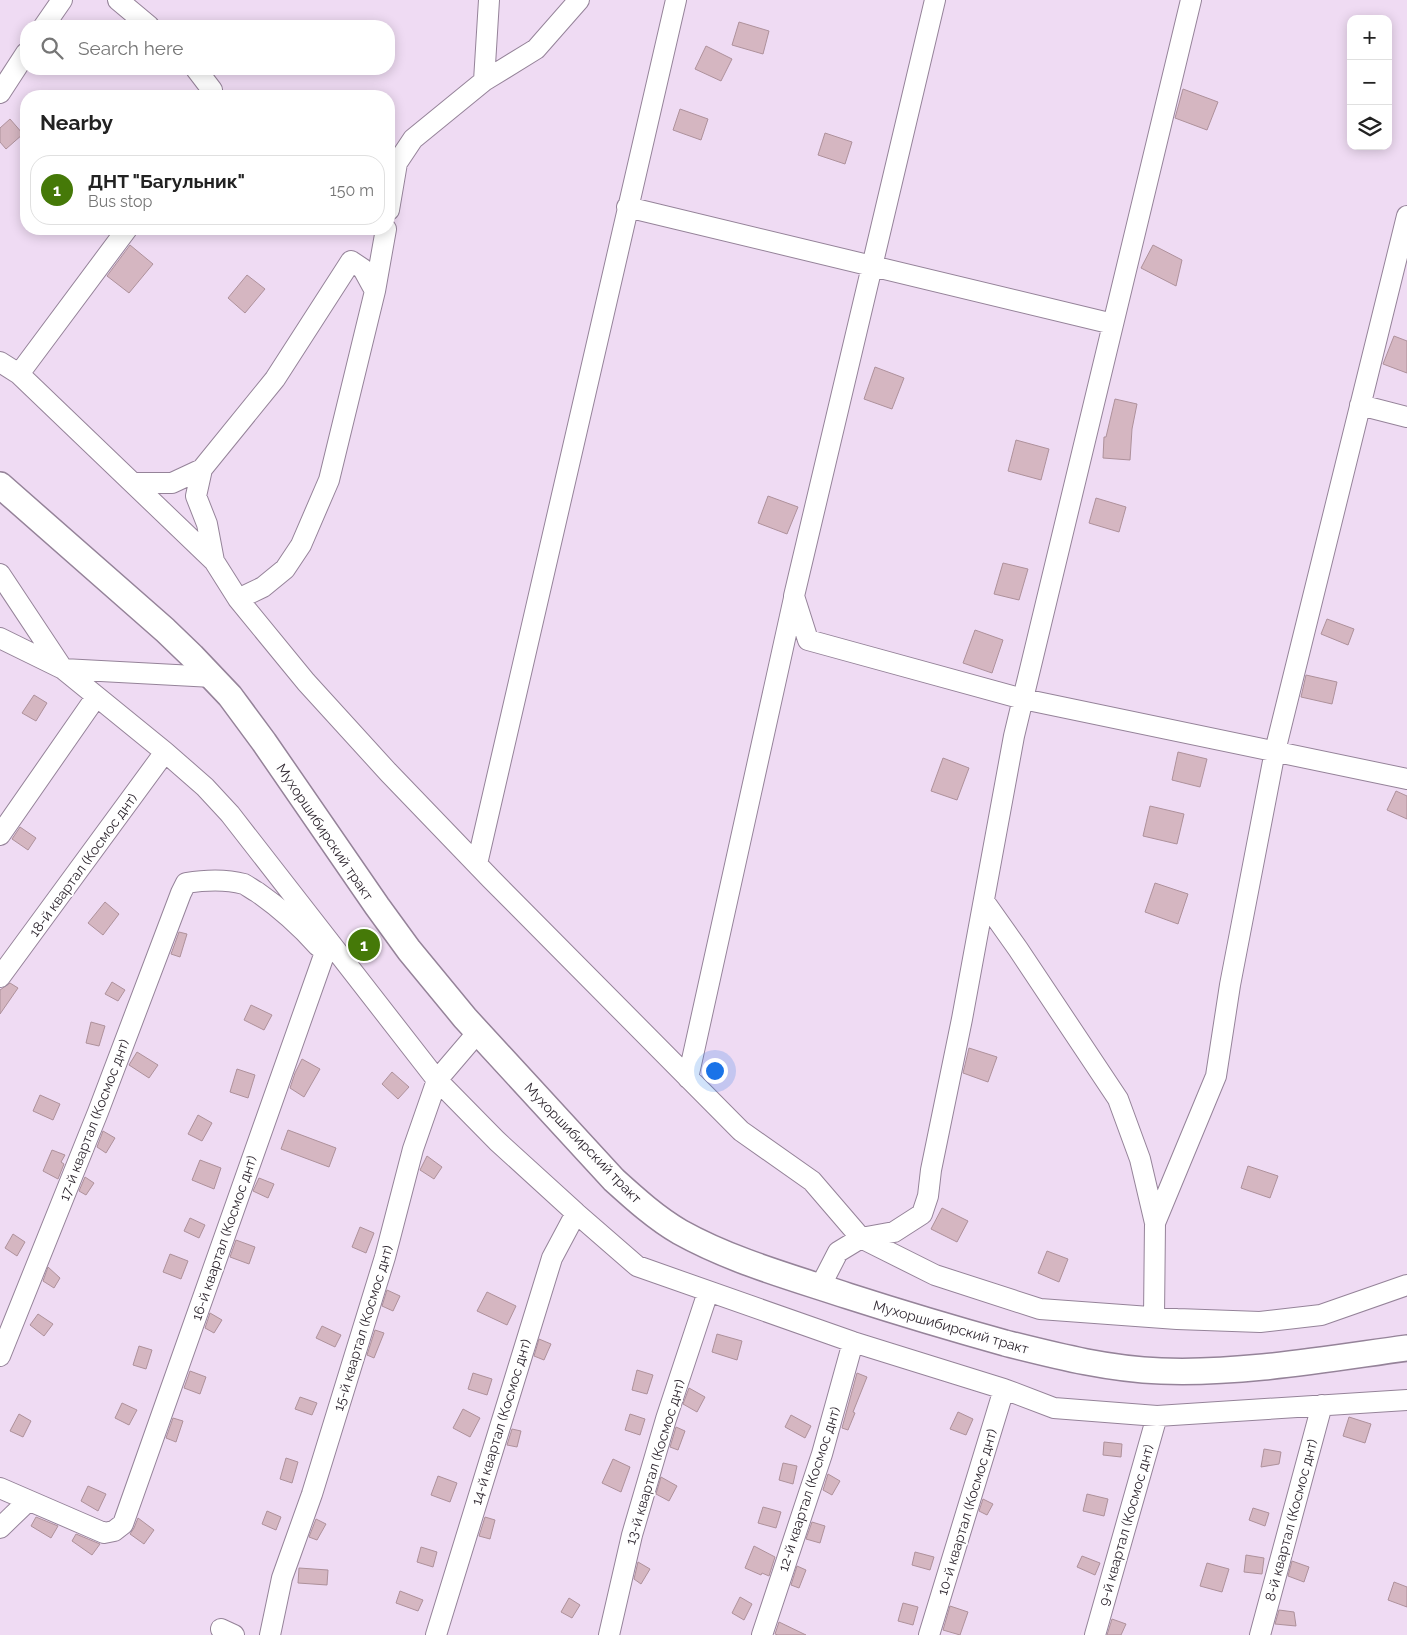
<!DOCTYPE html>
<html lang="en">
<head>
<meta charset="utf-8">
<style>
  body { margin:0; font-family:Raleway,sans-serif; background:#f6f6f6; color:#222 }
  .controls { position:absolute; right:15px; top:15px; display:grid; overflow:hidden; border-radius:10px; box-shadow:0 2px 12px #0003 }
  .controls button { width:45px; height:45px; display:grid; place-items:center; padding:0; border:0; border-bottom:1px solid #e0e0e0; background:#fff; color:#222; font:25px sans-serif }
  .you { position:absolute; left:714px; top:1070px; width:18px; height:18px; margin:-12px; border:4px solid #fff; border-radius:50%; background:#1a73e8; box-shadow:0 0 0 8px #1a73e833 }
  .badge { display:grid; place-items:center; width:32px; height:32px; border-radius:50%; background:#457908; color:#fff; font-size:16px; font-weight:700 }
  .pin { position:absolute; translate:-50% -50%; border:2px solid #fff; box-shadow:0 1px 5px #0006 }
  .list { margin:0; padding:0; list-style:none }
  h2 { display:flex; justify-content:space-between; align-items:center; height:65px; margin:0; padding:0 20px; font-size:21px }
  h2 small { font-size:16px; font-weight:400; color:#767676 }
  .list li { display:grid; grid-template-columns:32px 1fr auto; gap:15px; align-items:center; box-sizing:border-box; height:70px; margin:0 10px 10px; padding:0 10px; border:1px solid #e0e0e0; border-radius:20px }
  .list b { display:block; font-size:19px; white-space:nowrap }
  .list p { margin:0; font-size:16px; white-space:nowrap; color:#767676 }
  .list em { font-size:16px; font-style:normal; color:#767676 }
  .icon { flex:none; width:28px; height:28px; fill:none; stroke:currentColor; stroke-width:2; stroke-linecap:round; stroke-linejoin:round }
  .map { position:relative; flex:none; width:1407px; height:1635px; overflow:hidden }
  .search { position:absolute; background:#fff; box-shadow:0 2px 12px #0003; left:20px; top:20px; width:375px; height:55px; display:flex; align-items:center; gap:12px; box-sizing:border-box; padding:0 18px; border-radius:20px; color:#767676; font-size:19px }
  .panel { position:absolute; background:#fff; box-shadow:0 2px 12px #0003; left:20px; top:90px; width:375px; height:145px; border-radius:20px }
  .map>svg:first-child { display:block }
  .building { fill:#d5b6c1; stroke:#ae919b }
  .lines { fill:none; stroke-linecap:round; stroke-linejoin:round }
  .minor-casing { stroke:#958399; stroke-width:22 }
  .major-casing { stroke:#958399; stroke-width:28 }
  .minor { stroke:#fff; stroke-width:20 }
  .major { stroke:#fff; stroke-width:25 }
  .labels { text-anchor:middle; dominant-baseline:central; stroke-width:4; stroke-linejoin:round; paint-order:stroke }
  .street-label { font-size:14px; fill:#312932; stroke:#fff }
</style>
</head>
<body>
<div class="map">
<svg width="1407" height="1635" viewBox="0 0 1407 1635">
  <rect width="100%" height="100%" fill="#efdbf3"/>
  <path class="building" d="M739,22L769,31L763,54L732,45Z
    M706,46L732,59L721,81L695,69Z
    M1183,89L1218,102L1207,130L1175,118Z
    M680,109L708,119L701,140L673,130Z
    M10,119L23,134L6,149L0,142V128Z
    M825,133L852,142L845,164L818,155Z
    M130,245L153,264L129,293L107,276Z
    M1153,245L1182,260L1176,286L1141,268Z
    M247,275L265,289L245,313L228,298Z
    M1394,336L1407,341V373L1383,364Z
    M875,367L904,378L892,409L864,399Z
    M1115,399L1137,404L1132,429L1130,460L1103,458L1104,437H1106Z
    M1016,440L1049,449L1041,480L1008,471Z
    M768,496L798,507L787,534L758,523Z
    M1096,498L1126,507L1119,532L1089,523Z
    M1003,563L1028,569L1019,600L994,594Z
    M1327,619L1354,629L1348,645L1321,634Z
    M975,630L1003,640L992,673L963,663Z
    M1306,675L1337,682L1332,704L1301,697Z
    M34,695L47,703L36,721L22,713Z
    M1178,752L1207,759L1200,787L1172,780Z
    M943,758L969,768L957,800L931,791Z
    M1396,791L1407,796V819L1387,810Z
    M1150,806L1184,814L1177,844L1143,836Z
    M20,827L36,838L28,850L12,839Z
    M1155,883L1188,894L1178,924L1145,912Z
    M105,902L119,914L103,935L88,923Z
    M179,932L187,934L180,957L171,954Z
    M112,982L125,990L118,1001L105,994Z
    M10,983L18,988L0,1014V990Z
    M251,1005L272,1015L264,1030L244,1020Z
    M91,1022L105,1026L99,1046L86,1043Z
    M969,1048L997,1057L988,1082L963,1073Z
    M137,1052L158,1065L149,1078L129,1065Z
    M302,1059L320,1069L304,1097L290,1088L295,1073Z
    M237,1069L255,1075L248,1098L230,1092Z
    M392,1072L409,1087L398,1099L382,1084Z
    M40,1095L60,1104L53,1120L33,1111Z
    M198,1115L212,1123L202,1141L188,1134Z
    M288,1130L336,1148L329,1167L281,1149Z
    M103,1131L115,1138L106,1153L97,1147Z
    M52,1150L65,1155L61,1162L64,1164L58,1179L43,1171Z
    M427,1156L442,1167L434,1179L420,1170Z
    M200,1160L221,1168L214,1189L192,1180Z
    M1248,1166L1278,1176L1270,1198L1241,1188Z
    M85,1177L94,1183L86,1195L79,1191Z
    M259,1178L274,1184L268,1198L253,1191Z
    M942,1208L968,1221L957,1242L931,1229Z
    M190,1218L205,1225L199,1238L184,1231Z
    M360,1227L374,1233L366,1253L352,1247Z
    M13,1234L25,1242L17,1256L5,1248Z
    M236,1240L255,1247L249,1264L230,1257Z
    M1047,1251L1068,1259L1059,1282L1038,1273Z
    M170,1254L188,1261L181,1279L163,1272Z
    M48,1267L60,1278L54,1288L43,1281Z
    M387,1290L400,1296L393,1311L382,1306Z
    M487,1292L516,1306L507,1325L477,1311Z
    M210,1313L222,1320L214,1333L205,1328Z
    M38,1314L53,1324L44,1336L30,1325Z
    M322,1326L341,1335L335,1347L316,1338Z
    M375,1330L384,1333L374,1358L367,1355Z
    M717,1334L742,1341L737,1360L712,1352Z
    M539,1339L551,1344L544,1360L534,1356Z
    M139,1346L152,1350L146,1369L133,1365Z
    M637,1370L653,1375L647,1394L632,1390Z
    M190,1371L206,1377L200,1394L184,1388Z
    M473,1373L492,1379L487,1395L468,1389Z
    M857,1373L867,1377L853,1412L855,1413L848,1430L842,1428Z
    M689,1388L705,1397L697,1412L683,1404Z
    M300,1397L317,1403L312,1415L295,1409Z
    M122,1403L137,1410L129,1425L115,1418Z
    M463,1409L480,1418L470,1437L453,1428Z
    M958,1412L973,1419L966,1435L950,1429Z
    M19,1414L31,1421L23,1437L10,1431Z
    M630,1414L645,1419L640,1435L625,1430Z
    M791,1415L811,1426L805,1438L785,1427Z
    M1349,1417L1371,1424L1365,1443L1343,1436Z
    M173,1418L183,1421L176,1442L166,1438Z
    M676,1427L685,1431L678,1450L670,1447Z
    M512,1429L521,1431L517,1447L507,1445Z
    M1104,1442L1122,1444L1121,1457L1103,1455Z
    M1264,1449L1281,1452L1279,1464L1261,1467Z
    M286,1458L298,1462L292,1483L280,1479Z
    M613,1459L630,1467L621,1492L602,1483Z
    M783,1463L797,1466L793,1484L779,1480Z
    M828,1474L840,1481L832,1495L823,1490Z
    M438,1476L457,1483L450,1502L431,1495Z
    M661,1477L677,1486L669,1501L656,1494Z
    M88,1486L106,1494L98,1511L81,1501Z
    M1087,1494L1108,1499L1104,1516L1083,1511Z
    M983,1499L993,1504L987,1515L979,1511Z
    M763,1507L781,1512L776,1528L758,1523Z
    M1253,1508L1269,1513L1265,1526L1249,1520Z
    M267,1511L281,1517L276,1530L262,1524Z
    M36,1517L58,1526L51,1538L31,1526Z
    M485,1517L495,1520L490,1539L479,1536Z
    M138,1518L154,1530L144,1544L130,1534L134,1528Z
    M316,1519L326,1524L317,1540L309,1537Z
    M812,1522L825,1526L820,1543L806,1539Z
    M76,1534L100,1544L92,1555L72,1541Z
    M754,1546L775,1557L769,1576L762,1573L761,1575L745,1568Z
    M421,1547L437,1552L433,1567L417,1562Z
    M915,1552L934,1557L930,1570L912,1565Z
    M1246,1555L1264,1558L1262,1574L1244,1572Z
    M1082,1556L1100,1563L1095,1575L1077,1567Z
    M1292,1561L1309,1567L1304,1582L1288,1576Z
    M638,1562L650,1569L641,1584L634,1579Z
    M1207,1563L1229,1569L1222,1592L1200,1586Z
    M797,1566L806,1570L799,1588L791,1585Z
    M299,1568L328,1570L327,1585L298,1583Z
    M1394,1582L1407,1587V1607L1388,1600Z
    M400,1591L423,1600L418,1611L396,1603Z
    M740,1597L752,1604L744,1620L732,1613Z
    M569,1598L580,1605L572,1618L561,1612Z
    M903,1603L918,1607L913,1625L898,1621Z
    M950,1606L968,1612L960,1635L943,1630Z
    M1279,1610L1294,1612L1296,1626L1275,1624Z
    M1112,1619L1126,1624L1121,1635H1107Z
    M779,1622L806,1635H778L775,1634Z"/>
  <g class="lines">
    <g class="minor-casing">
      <path id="minor" d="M118,0L149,26
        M935,0L794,596L808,640L1023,699L1407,779
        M44,26L62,0
        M196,69L212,90L210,96
        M484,81L489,0
        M0,93L26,53
        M627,207L1113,324
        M389,210L397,163L413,139L484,81L536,49L579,0
        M0,362L19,374L214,561L238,599L306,682L388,772L491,879L741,1131L812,1181L861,1238L935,1275L1040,1309L1177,1319L1260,1322L1321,1315L1407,1285
        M19,374L127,229
        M1360,405L1407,417
        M134,483H172L202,469
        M214,561L207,524L196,496L202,469L275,379L351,261L363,269L375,291
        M0,574L63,669L165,752L205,787L230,814L437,1080L497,1141L576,1213L637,1266L853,1342L1004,1389L1054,1408L1157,1416L1407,1400
        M238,599L263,587L285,569L301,545L329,480L375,291L386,229
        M0,638L63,669L213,677
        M0,835L96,697
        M477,864L676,0
        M984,901L1018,949L1118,1099L1140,1159L1155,1223
        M0,977L165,752
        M688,1078L794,598
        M820,1287L838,1252L861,1238L894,1232L922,1214L928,1196L931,1170L962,1019L1014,736L1191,0
        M1154,1317L1155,1223L1216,1076L1230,985L1275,751L1407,216
        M0,1356L98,1112L181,893L186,883C204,880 226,879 244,884C248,886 253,890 257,892C280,908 299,925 318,946
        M0,1488L104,1533L114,1531L123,1524L329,941
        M0,1528L28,1501
        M221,1629L234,1635
        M270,1635L282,1578L312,1494L385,1257L413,1149L437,1080L478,1032
        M436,1635L552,1258L576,1213
        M609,1635L632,1535L666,1419L708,1292
        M762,1635L822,1454L853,1342
        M929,1635L1004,1389
        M1095,1635L1157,1416
        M1260,1635L1322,1405"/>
    </g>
    <g class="major-casing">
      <path id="major" d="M0,485L165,630L192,656L230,696L264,742L377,906L409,950L465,1018L614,1180C635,1199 656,1218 680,1232C732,1261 791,1277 848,1296C901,1313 951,1328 1005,1343C1057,1356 1107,1369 1161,1371C1243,1374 1326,1359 1407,1348"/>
    </g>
    <use href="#minor" class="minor"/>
    <use href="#major" class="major"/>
  </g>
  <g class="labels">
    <g class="street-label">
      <text transform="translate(325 832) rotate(56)">Мухоршибирский тракт</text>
      <text transform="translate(83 865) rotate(-54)">18-й квартал (Космос днт)</text>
      <text transform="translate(94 1120) rotate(-69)">17-й квартал (Космос днт)</text>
      <text transform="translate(583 1143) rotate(46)">Мухоршибирский тракт</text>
      <text transform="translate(224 1238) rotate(-71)">16-й квартал (Космос днт)</text>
      <text transform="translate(951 1327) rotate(16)">Мухоршибирский тракт</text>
      <text transform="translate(363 1328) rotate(-73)">15-й квартал (Космос днт)</text>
      <text transform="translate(501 1422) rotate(-73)">14-й квартал (Космос днт)</text>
      <text transform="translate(655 1462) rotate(-73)">13-й квартал (Космос днт)</text>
      <text transform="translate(809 1489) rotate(-72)">12-й квартал (Космос днт)</text>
      <text transform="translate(967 1512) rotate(-73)">10-й квартал (Космос днт)</text>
      <text transform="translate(1291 1520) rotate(-75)">8-й квартал (Космос днт)</text>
      <text transform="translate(1126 1525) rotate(-74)">9-й квартал (Космос днт)</text>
    </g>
  </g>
</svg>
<div class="controls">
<button>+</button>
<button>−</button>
<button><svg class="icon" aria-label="layers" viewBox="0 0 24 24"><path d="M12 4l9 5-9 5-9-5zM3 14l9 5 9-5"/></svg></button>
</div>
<div class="you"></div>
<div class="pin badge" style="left:364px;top:945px">1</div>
<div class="search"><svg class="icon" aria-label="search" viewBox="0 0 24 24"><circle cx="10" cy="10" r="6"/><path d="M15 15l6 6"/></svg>Search here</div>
<section class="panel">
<h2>Nearby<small></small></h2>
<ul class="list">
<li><span class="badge">1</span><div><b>ДНТ &quot;Багульник&quot;</b><p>Bus stop</p></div><em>150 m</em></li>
</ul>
</section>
</div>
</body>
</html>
